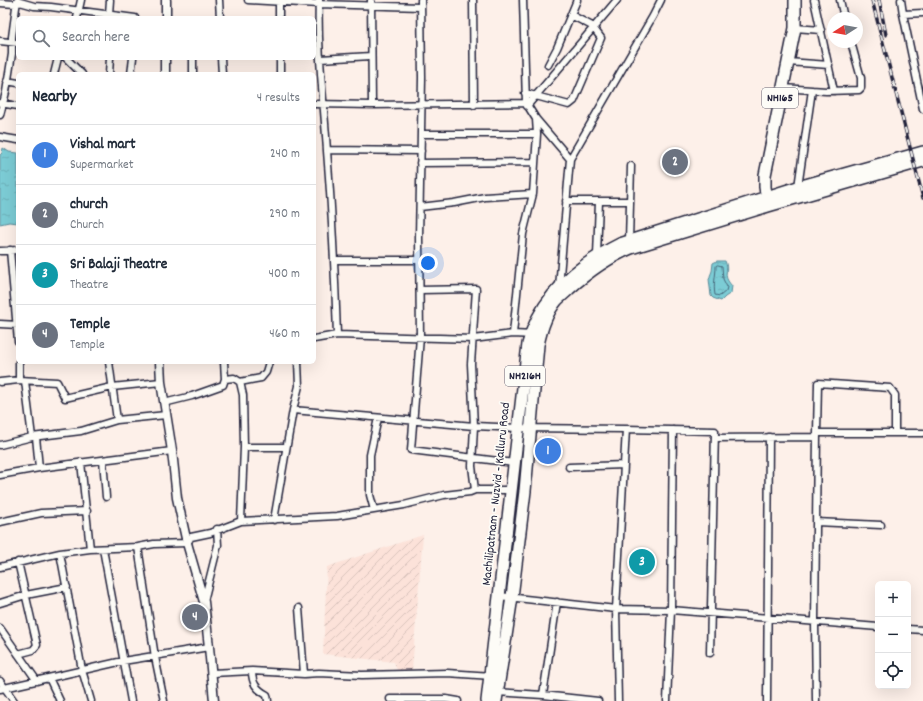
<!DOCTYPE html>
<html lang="en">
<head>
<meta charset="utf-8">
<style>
  body { margin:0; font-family:Dekko,sans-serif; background:#f2f2f3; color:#1f2937 }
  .controls { position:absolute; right:12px; bottom:12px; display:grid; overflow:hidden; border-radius:6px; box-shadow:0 4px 16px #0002 }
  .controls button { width:36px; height:36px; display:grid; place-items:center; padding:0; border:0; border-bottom:1px solid #e0e1e3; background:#fff; color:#1f2937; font:20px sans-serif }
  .compass { position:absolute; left:827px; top:12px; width:36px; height:36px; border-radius:50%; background:#fff; box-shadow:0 4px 16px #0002; rotate:259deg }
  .you { position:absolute; left:428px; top:263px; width:14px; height:14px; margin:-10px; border:3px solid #fff; border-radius:50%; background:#1a73e8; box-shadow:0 0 0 6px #1a73e833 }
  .badge { display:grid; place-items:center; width:26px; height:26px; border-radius:50%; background:#d93025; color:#fff; font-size:13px; font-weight:700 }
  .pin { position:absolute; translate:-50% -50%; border:2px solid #fff; box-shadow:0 1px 4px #0006 }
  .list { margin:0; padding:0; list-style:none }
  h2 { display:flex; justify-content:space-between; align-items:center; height:52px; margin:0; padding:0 16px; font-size:17px }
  h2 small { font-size:13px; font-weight:400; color:#747a83 }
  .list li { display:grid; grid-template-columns:26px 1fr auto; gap:12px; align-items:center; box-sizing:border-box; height:60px; padding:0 16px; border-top:1px solid #e0e1e3 }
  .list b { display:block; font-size:15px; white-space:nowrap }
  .list p { margin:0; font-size:13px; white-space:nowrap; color:#747a83 }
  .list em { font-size:13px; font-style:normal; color:#747a83 }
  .icon { flex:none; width:22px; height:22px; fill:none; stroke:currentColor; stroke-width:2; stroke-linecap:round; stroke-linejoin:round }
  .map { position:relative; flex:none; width:923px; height:701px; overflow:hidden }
  .search { position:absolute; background:#fff; box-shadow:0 4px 16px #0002; left:16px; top:16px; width:300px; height:44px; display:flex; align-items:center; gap:10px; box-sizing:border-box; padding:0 14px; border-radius:6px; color:#747a83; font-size:15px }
  .panel { position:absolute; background:#fff; box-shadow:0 4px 16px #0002; left:16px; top:72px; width:300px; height:292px; border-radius:6px }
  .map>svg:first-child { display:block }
  .industrial { fill:url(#industrial-furrows) }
  .water { fill:url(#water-ripples); stroke:#588897 }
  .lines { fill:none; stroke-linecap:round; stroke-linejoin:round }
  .shore { stroke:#466679; stroke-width:1 }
  .minor-casing { stroke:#22223b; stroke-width:9 }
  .tertiary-casing { stroke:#22223b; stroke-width:11 }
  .trunk-casing { stroke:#22223b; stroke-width:14 }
  .minor { stroke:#fdfcf7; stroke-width:6 }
  .tertiary { stroke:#fdfcf7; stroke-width:8 }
  .trunk { stroke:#fdfcf7; stroke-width:11 }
  .rail-casing { stroke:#22223b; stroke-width:3.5 }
  .rail { stroke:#fdfcf7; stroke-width:2; stroke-dasharray:6; stroke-linecap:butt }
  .labels { text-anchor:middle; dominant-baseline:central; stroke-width:3.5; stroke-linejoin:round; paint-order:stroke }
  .shield { fill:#fdfcf7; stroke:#646373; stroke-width:1 }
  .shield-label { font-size:12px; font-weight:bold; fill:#22223b }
  .street-label { font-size:13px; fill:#22223b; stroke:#fdfcf7 }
</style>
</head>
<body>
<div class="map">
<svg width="923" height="701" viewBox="0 0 923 701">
  <defs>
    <pattern id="industrial-furrows" width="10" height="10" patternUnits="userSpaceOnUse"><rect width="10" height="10" fill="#fce2d9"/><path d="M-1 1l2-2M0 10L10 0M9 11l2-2" fill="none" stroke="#d8c2bb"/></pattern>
    <pattern id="water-ripples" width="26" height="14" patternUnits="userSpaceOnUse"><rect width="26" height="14" fill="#7cccd5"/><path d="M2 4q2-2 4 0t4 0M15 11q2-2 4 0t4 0" fill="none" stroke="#6bafb8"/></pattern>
  </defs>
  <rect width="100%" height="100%" fill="#fdf0e9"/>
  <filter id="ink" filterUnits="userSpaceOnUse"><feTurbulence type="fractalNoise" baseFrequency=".025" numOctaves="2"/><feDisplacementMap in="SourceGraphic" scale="8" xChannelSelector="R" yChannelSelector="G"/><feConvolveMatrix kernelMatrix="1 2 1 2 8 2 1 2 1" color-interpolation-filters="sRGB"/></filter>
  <g filter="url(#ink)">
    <path class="industrial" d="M423,535L412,670H397L394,662L323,654L327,567Z"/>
    <path class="water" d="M3,148L9,152L18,153V223L9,222L0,224V155L2,153Z
      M717,261H725C730,272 721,274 732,286L731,293L725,297L721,301L713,298L711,296L709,279L710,278V276L712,271L713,263Z"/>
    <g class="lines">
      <path class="shore" d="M718,265L722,266L723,279L727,287L726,291L720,296L715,295C713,284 716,276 716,266Z"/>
      <g class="minor-casing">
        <path id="minor" d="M219,0L220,18
          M248,0L319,4L421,7
          M279,0V18
          M319,0C317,51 324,101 327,151C332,213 335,274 337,335
          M371,0L372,105
          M421,0L422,78L419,237L420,337L411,450L514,463
          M473,0L474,105
          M523,0L526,103L536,119L570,159L559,287
          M814,0L834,91
          M840,0L844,18
          M901,0L903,14L923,109
          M0,3L16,4L20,2L34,6L51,7L135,18
          M109,14L110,0
          M903,14L923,13
          M77,18L81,0
          M795,28L821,30
          M0,41L18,43
          M66,58L82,74
          M193,58V74
          M221,58L222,74
          M280,58V74
          M320,59L371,56
          M788,62L829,65
          M548,65L557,48L577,0
          M54,74L58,58
          M109,74L110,58
          M131,74L133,58
          M7,81L18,83
          M783,88L826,91L859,90L861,88V78L851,42
          M525,93L569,105L574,101L601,38L592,26L571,15
          M0,103L18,106
          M314,104L372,105L526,103
          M527,106L617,0
          M0,115L6,92L12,54V37L17,0
          M421,134H537
          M0,137L18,140
          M327,150L421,151
          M570,159L653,16L661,0
          M420,163L535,162
          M798,187L812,90
          M566,201H630
          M420,207L454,203L485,197L533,194
          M629,241L631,166
          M10,250L18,341
          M0,251L18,250
          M597,256L599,201
          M334,260H419
          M420,290L476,289L471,364L474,426L472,466L475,490
          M0,324L18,325
          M513,334L523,234L533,194L537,134L536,119
          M314,339L337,335L473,339L513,334L534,335
          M225,379L234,378L240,382L243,395L244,447L241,521
          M19,380V362
          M25,381L32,437
          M0,382L19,380L57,382L65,398L112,387L161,382
          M240,382L261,378L266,372L269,362
          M164,403L192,396L223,385L225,379L224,362
          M293,410L474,426L518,428L626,429L616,609L618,701
          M117,420L166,415
          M626,429L715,431L710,653
          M817,433L818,383L890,388L895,395V433
          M36,437L39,468
          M715,438L817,437
          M0,445L32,437L81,431L117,420L109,362
          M244,447H286
          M103,460L106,497
          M81,462L90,549
          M569,467L624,465
          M0,475L39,468L172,451
          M374,510L370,495V455L378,418
          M274,520L293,410L299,386L298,362
          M0,522L41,513L87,511
          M816,522L881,525
          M138,547L155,657L164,701
          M103,549L131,701
          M60,553L82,670L91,701
          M18,562L37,645L33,650L18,654
          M0,567L60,553L90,549L138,547L154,544L187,543L191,537L210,533L241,521L337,516L404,505L444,495L470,492L475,490H511
          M499,596L616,609L671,610L878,627
          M204,601L218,545L217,529
          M0,603L26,595L67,587
          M299,608L304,674
          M0,628L37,681
          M908,629L923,630
          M252,671C252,683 256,689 267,695L268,701
          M212,673L252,671L304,674L319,673L362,675L447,673L492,676
          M49,678L60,701
          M0,681L14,701
          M0,689L123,661L209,647
          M497,692L543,695L598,701
          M543,695L557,602
          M390,699H446L458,701
          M667,701L671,610L673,430
          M767,701L769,437
          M816,701L815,622L817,433H923"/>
      </g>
      <g class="tertiary-casing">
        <path id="tertiary" d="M166,18V0
          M165,74V58
          M160,362L161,382L172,451L177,498L187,543L204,602L209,647L214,701"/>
      </g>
      <g class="trunk-casing">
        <path id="trunk" d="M795,0V28L765,175V187L768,206L923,161
          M487,701L528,344C540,296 578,265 620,244L798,187L923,152
          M496,701L512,597L525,491L538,345C541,330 547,312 557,300C561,296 565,293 569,289C588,272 607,258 631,248L768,206"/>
      </g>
      <use href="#minor" class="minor"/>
      <use href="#tertiary" class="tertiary"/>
      <use href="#trunk" class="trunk"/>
      <g class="rail-casing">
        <path id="rail" d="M872,0L923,198
          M879,0L886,35"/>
      </g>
      <use href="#rail" class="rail"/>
    </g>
  </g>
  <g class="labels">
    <g class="shield">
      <rect x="762" y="88" width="36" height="20" rx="3"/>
      <rect x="505" y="366" width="40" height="20" rx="3"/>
    </g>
    <g class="shield-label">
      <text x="780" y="98">NH165</text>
      <text x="525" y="376">NH216H</text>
    </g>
    <g class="street-label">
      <text transform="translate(497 494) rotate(-84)">Machilipatnam - Nuzvid - Kalluru Road</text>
    </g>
  </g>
</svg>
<div class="controls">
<button>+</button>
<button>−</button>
<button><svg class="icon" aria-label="locate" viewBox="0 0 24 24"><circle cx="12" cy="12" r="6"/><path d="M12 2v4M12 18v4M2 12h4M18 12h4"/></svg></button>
</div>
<svg class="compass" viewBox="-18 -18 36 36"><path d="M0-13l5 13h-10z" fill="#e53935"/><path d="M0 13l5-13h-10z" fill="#747a83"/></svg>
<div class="you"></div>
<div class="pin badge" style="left:548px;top:451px;background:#3f7fe0">1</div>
<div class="pin badge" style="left:675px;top:162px;background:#6b7280">2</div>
<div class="pin badge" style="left:642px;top:562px;background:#0f9aa8">3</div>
<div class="pin badge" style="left:195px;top:617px;background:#6b7280">4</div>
<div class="search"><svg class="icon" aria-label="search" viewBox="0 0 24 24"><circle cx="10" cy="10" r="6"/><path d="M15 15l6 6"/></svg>Search here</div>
<section class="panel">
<h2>Nearby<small>4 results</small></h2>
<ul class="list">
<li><span class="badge" style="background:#3f7fe0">1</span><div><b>Vishal mart</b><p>Supermarket</p></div><em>240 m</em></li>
<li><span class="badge" style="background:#6b7280">2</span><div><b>church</b><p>Church</p></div><em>290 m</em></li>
<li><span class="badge" style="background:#0f9aa8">3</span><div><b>Sri Balaji Theatre</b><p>Theatre</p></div><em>400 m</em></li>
<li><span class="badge" style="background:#6b7280">4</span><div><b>Temple</b><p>Temple</p></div><em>460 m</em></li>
</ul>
</section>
</div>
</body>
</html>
